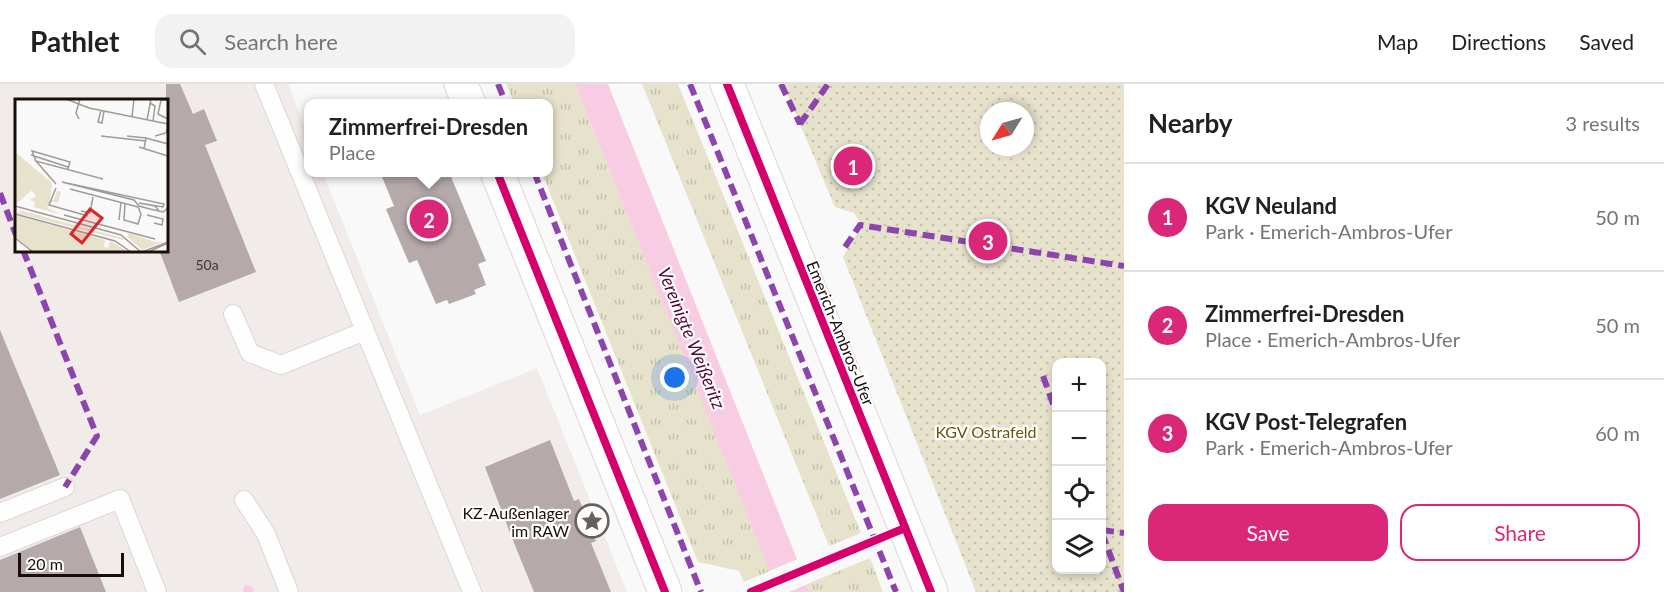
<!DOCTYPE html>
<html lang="en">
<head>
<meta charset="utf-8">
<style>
  body { margin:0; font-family:Lato,sans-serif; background:#f2f2f2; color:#202124 }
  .controls { position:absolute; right:18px; bottom:18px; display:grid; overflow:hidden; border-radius:12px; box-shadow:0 3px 9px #0003 }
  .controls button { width:54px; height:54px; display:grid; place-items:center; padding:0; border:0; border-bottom:2px solid #e0e0e0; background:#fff; color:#202124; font:30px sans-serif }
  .compass { position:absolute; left:980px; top:18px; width:54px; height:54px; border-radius:50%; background:#fff; box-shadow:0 3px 9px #0003; rotate:233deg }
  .scale { position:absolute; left:18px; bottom:15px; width:106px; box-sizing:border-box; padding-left:6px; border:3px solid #1b0e0a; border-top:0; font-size:16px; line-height:21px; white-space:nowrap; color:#1b0e0a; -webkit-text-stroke:4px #fff; paint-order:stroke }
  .you { position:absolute; left:675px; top:294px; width:21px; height:21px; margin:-15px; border:4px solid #fff; border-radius:50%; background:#1a73e8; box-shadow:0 0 0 9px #1a73e833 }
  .badge { display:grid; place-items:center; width:39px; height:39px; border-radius:50%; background:#db2777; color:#fff; font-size:20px; font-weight:700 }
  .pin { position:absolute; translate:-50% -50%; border:3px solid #fff; box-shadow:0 2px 6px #0006 }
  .popup { position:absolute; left:304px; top:15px; width:249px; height:78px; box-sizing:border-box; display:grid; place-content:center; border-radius:12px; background:#fff; filter:drop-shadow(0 2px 4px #0005); font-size:20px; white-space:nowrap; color:#757577 }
  .popup b { font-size:22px; color:#202124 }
  .popup::after { content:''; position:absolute; left:50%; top:100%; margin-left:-12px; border:12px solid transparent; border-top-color:#fff }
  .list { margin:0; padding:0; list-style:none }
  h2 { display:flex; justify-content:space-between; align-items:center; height:78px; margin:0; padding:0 24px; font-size:26px }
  h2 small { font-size:20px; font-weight:400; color:#757577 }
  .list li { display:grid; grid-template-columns:39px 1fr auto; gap:18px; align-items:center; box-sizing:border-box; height:108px; padding:0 24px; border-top:2px solid #e0e0e0 }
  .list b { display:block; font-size:22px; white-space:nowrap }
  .list p { margin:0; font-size:20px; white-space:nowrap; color:#757577 }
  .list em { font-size:20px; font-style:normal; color:#757577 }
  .actions { display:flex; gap:12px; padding:18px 24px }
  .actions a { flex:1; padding:14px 0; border:2px solid #db2777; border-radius:18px; text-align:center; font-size:21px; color:#db2777 }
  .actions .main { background:#db2777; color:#fff }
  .icon { flex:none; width:33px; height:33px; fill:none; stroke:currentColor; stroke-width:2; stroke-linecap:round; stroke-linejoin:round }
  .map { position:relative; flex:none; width:1124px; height:508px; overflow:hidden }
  header { display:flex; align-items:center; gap:36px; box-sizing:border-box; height:84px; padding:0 30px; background:#fff; border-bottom:2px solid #e0e0e0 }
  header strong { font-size:28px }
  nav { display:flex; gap:33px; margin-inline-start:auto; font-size:21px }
  .search { width:420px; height:54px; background:#f2f2f2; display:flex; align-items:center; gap:15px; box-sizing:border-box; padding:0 21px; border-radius:18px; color:#757577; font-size:22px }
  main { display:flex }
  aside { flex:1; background:#fff }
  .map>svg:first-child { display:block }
  .built { fill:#f1ebe9; fill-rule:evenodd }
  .grass { fill:url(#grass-tufts) }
  .garden { fill:url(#garden-dots); fill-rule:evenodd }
  .water { fill:#f8cce2 }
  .pier { fill:#f9f9f9 }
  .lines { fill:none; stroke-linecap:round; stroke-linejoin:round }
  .stream { stroke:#f8cce2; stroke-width:10 }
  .building { fill:#b5a9aa }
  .lane-casing { stroke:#ddd6d3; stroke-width:20 }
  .secondary-casing { stroke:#ddd6d3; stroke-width:35 }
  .lane { stroke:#fefefe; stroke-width:18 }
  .secondary { stroke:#fefefe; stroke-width:33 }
  .quiet { stroke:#8e44ad; stroke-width:6; stroke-dasharray:12 6; stroke-linecap:butt }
  .cycleway-casing { stroke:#fff; stroke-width:11 }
  .cycleway { stroke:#d6006c; stroke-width:8 }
  .labels { text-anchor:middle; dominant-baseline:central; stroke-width:4.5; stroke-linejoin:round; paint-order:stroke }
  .number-label { font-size:14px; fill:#423532 }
  .street-label { font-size:16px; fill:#1b0e0a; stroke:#fff }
  .park-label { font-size:16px; fill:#675608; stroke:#fff }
  .poi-label { font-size:16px; fill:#1b0e0a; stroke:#fff; text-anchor:end }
  .water-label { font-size:18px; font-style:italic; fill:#510836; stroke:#fff }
  .inset-road { fill:none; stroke:#a09b99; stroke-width:1.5 }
  .view { fill:#d62828; fill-opacity:0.15; stroke:#d62828; stroke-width:3 }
  .inset-edge { fill:none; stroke:#1b0e0a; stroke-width:3 }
</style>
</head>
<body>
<header>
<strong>Pathlet</strong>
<div class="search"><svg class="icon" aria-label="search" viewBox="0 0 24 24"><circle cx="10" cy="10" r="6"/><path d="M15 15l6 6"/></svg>Search here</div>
<nav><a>Map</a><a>Directions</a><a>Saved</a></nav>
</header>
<main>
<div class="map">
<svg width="1124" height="508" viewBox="0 0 1124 508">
  <defs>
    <pattern id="grass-tufts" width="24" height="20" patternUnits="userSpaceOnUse" patternTransform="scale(1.5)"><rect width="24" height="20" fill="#e7e2cb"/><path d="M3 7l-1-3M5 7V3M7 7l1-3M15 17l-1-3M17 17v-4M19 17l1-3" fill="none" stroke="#c6c1ad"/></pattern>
    <pattern id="garden-dots" width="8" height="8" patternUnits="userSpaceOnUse" patternTransform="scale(1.5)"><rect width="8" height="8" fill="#e7e2cb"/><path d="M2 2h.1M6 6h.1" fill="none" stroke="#c6c1ad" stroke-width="1.8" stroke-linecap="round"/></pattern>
  </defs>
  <rect width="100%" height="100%" fill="#f9f9f9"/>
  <path class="built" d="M0,0H288L309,53V88L323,89L420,331L537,284L627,508H0ZM16,16H166V166H16Z"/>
  <path class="grass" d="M506,0H575L770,487L744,498L739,487L698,478L542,89L549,88V20L514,19Z
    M642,0H678L861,449L829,462Z
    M870,474L883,508H810L807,500Z"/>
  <path class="garden" d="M783,0H1124V508H976L843,173L862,141L854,129L835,123ZM989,27H1025V63H989ZM1056,278H1102V486H1056Z"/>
  <path class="water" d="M575,0H608L810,508H778Z"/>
  <path class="pier" d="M800,474L810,499L789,508H775L767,488Z"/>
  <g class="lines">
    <path class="stream" d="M248,506L249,508"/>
  </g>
  <path class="building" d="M166,0H180L193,30L204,25L217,57L205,61L256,188L179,218L159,166H166Z
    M380,88H449L486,177L478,180L486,201L474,206L476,210L449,220L447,216L436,220L417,176L409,179L396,149L386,125L394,122Z
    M0,246L60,391L0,415Z
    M550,356L574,417L579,415L596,457L591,459L611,508H534L512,454L485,383Z
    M80,443L106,508H0V476Z"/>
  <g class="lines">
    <g class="lane-casing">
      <path id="lane" d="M264,0L472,508
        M233,230L250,269L281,281L365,247
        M244,416L266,450L289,508
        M0,429L65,403
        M0,463L120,415L157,508"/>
    </g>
    <g class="secondary-casing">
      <path id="secondary" d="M461,0L469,20
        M727,0L931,508
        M497,88L665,508"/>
    </g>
    <use href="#lane" class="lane"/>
    <use href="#secondary" class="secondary"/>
    <path class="quiet" d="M498,0L506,20
      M690,0L896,508
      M781,0L800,40
      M800,40L828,0
      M534,88L701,508
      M0,109L16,151
      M845,163L860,141L1124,182
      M23,166L97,352L65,403
      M1043,292L1056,328
      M1102,446L1124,449
      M1102,449L1124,508"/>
    <g class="cycleway-casing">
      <path id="cycleway" d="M727,0L931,508
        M497,88L665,508
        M751,508L905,444"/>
    </g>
    <use href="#cycleway" class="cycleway"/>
  </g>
  <defs>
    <g id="sight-ring" transform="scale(1.725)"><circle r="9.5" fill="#fff" stroke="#69605e" stroke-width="1.5"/><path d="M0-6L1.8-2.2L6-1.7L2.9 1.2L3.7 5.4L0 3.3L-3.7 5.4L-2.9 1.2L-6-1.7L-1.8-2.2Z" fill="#69605e"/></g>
  </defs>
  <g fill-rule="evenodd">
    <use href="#sight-ring" x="592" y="437"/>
  </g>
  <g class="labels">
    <g class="number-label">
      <text x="207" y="180">50a</text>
    </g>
    <g class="street-label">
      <text transform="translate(841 249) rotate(68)">Emerich-Ambros-Ufer</text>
    </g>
    <g class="park-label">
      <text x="986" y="347">KGV Ostrafeld</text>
    </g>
    <g class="poi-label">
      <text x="569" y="428">KZ-Außenlager<tspan x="569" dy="18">im RAW</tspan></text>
    </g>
    <g class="water-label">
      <text transform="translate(692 254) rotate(68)">Vereinigte Weißeritz</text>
    </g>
  </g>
  <g transform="translate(15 15)">
    <rect width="153" height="153" fill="#f9f9f9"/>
    <path d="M0,53L37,84L35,100L39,101L42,92L46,93L43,104L35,102L32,109L48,116L19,108L20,103L15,101L21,97L0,69ZM0,110L108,139V141L0,114L7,113Z" fill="#e7e2cb"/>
    <path d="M0,116L90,141L89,148L93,149L95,142L114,153H19L0,138ZM114,134L140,143H148L127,151L112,138Z" fill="#e7e2cb"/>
    <path d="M0,69L17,91L0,106Z" fill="#e7e2cb"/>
    <path class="inset-road" d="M51,0L74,9L153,25M153,1H146L143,15L153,20M135,4L140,7L138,22M86,11L83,23L87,24L89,12M117,18L119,0M64,20L61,14L65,0M132,21L136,0M86,37L131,42M112,37L131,39M140,37L151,34L153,25M124,48L153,57M129,50L131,39L153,45M16,56L53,68M21,62L17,52L55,63L53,70M41,85L21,62L88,80M41,89L34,106L73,117M55,90L123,108M110,104L109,121L123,125L126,115L123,108M0,107L106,136L126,153M66,112L75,114L78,98M144,112L140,107L124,104L148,108L149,105L47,83L119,101L124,107L135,110L148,113L153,109M0,115L100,142L116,153M49,116L140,140M132,116L148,120L147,126L139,124M104,121L106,103M0,139L18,153M127,153L153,143M133,153L153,144"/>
    <path class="view" d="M75,110L87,119L67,144L56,135Z"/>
    <rect width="153" height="153" class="inset-edge"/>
  </g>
</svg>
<div class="controls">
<button>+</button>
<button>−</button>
<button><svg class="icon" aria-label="locate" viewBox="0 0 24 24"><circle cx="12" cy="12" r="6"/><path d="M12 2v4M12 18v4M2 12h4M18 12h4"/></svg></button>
<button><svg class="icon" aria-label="layers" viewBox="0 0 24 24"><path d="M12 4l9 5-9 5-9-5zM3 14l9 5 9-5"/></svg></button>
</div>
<svg class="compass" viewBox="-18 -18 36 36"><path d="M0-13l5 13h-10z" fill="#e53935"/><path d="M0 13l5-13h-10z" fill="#757577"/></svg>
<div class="scale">20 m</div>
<div class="you"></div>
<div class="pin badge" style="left:853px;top:82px">1</div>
<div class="pin badge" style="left:429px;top:135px">2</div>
<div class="popup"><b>Zimmerfrei-Dresden</b>Place</div>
<div class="pin badge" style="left:988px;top:157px">3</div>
</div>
<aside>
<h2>Nearby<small>3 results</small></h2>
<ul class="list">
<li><span class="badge">1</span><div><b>KGV Neuland</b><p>Park · Emerich-Ambros-Ufer</p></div><em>50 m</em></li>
<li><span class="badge">2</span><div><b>Zimmerfrei-Dresden</b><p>Place · Emerich-Ambros-Ufer</p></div><em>50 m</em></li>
<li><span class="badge">3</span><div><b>KGV Post-Telegrafen</b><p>Park · Emerich-Ambros-Ufer</p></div><em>60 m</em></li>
</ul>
<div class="actions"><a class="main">Save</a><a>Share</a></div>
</aside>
</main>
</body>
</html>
